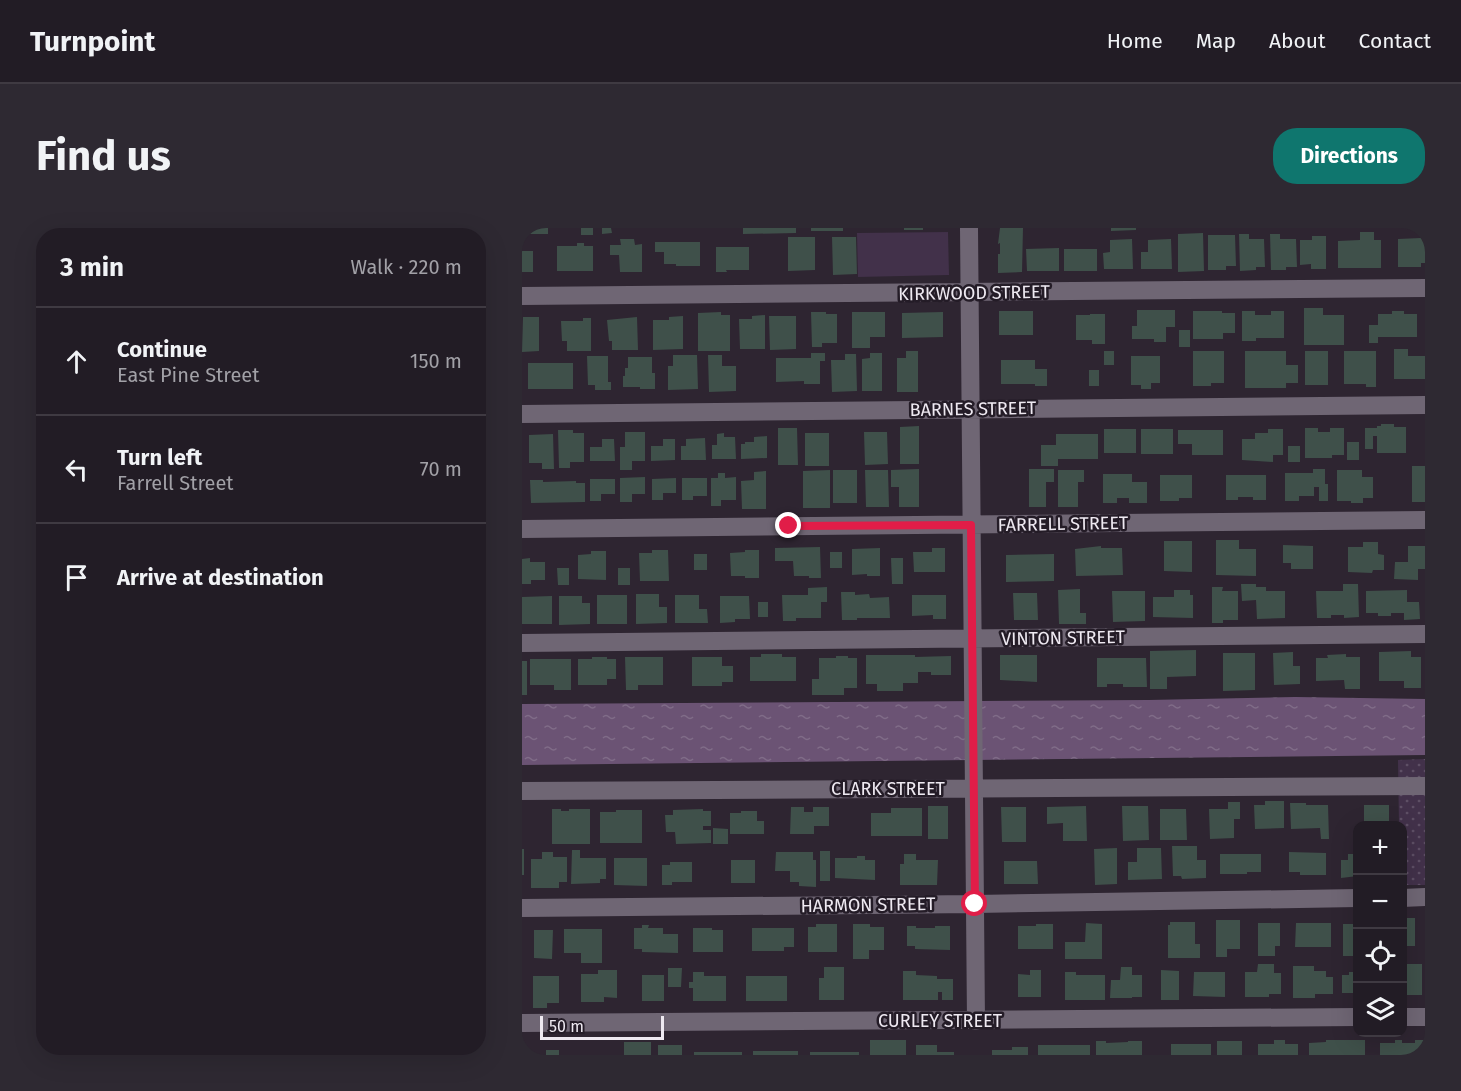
<!DOCTYPE html>
<html lang="en">
<head>
<meta charset="utf-8">
<style>
  body { margin:0; font-family:"Fira Sans",sans-serif; background:#2e2932; color:#f1f3f6 }
  .controls { position:absolute; right:18px; bottom:18px; display:grid; overflow:hidden; border-radius:12px; box-shadow:0 6px 24px #0002 }
  .controls button { width:54px; height:54px; display:grid; place-items:center; padding:0; border:0; border-bottom:2px solid #3f3a42; background:#221c25; color:#f1f3f6; font:30px sans-serif }
  .scale { position:absolute; left:18px; bottom:15px; width:124px; box-sizing:border-box; padding-left:6px; border:3px solid #eee9f1; border-top:0; font-size:16px; line-height:21px; white-space:nowrap; color:#eee9f1; -webkit-text-stroke:4px #241c27; paint-order:stroke }
  .stop { position:absolute; width:18px; height:18px; margin:-14px; border:4px solid #e11d48; border-radius:50%; background:#fff }
  .stop.end { background:#e11d48; border-color:#fff; box-shadow:0 2px 6px #0008 }
  .list { margin:0; padding:0; list-style:none }
  h2 { display:flex; justify-content:space-between; align-items:center; height:78px; margin:0; padding:0 24px; font-size:26px }
  h2 small { font-size:20px; font-weight:400; color:#a2a1a7 }
  .list li { display:grid; grid-template-columns:39px 1fr auto; gap:18px; align-items:center; box-sizing:border-box; height:108px; padding:0 24px; border-top:2px solid #3f3a42 }
  .list b { display:block; font-size:22px; white-space:nowrap }
  .list p { margin:0; font-size:20px; white-space:nowrap; color:#a2a1a7 }
  .list em { font-size:20px; font-style:normal; color:#a2a1a7 }
  .icon { flex:none; width:33px; height:33px; fill:none; stroke:currentColor; stroke-width:2; stroke-linecap:round; stroke-linejoin:round }
  .map { position:relative; flex:none; width:903px; height:827px; overflow:hidden; border-radius:24px }
  header { display:flex; align-items:center; gap:36px; box-sizing:border-box; height:84px; padding:0 30px; background:#221c25; border-bottom:2px solid #3f3a42 }
  header strong { font-size:28px }
  nav { display:flex; gap:33px; margin-inline-start:auto; font-size:21px }
  .intro { display:flex; align-items:center; justify-content:space-between; box-sizing:border-box; height:144px; padding:0 36px }
  h1 { margin:0; font-size:42px }
  .button { padding:15px 27px; border-radius:24px; background:#0f766e; color:#fff; font-size:21px; font-weight:700 }
  main { display:flex; gap:36px; padding:0 36px }
  aside { flex:1; background:#221c25; border-radius:24px; box-shadow:0 6px 24px #0002 }
  .map>svg:first-child { display:block }
  .grass { fill:#42314a }
  .park { fill:url(#park-dots) }
  .water { fill:url(#water-ripples) }
  .building { fill:#3f504a }
  .lines { fill:none; stroke-linecap:round; stroke-linejoin:round }
  .minor { stroke:#6f6674; stroke-width:18 }
  .route { stroke:#e11d48; stroke-width:8 }
  .labels { text-anchor:middle; dominant-baseline:central; stroke-width:5; stroke-linejoin:round; paint-order:stroke }
  .street-label { font-size:18px; fill:#eee9f1; stroke:#241c27 }
</style>
</head>
<body>
<header>
<strong>Turnpoint</strong>
<nav><a>Home</a><a>Map</a><a>About</a><a>Contact</a></nav>
</header>
<div class="intro"><h1>Find us</h1><a class="button">Directions</a></div>
<main>
<aside>
<h2>3 min<small>Walk · 220 m</small></h2>
<ul class="list">
<li><svg class="icon" aria-label="ahead" viewBox="0 0 24 24"><path d="M12 20V5M6 11l6-6 6 6"/></svg><div><b>Continue</b><p>East Pine Street</p></div><em>150 m</em></li>
<li><svg class="icon" aria-label="left" viewBox="0 0 24 24"><path d="M17 20v-9H6M10 6l-5 5 5 5"/></svg><div><b>Turn left</b><p>Farrell Street</p></div><em>70 m</em></li>
<li><svg class="icon" aria-label="arrive" viewBox="0 0 24 24"><path d="M6 21V4h12l-3 4 3 4H6"/></svg><div><b>Arrive at destination</b></div></li>
</ul>
</aside>
<div class="map">
<svg width="903" height="827" viewBox="0 0 903 827">
  <defs>
    <pattern id="park-dots" width="8" height="8" patternUnits="userSpaceOnUse" patternTransform="scale(1.5)"><rect width="8" height="8" fill="#42314a"/><path d="M2 2h.1M6 6h.1" fill="none" stroke="#5e4f65" stroke-width="1.8" stroke-linecap="round"/></pattern>
    <pattern id="water-ripples" width="26" height="14" patternUnits="userSpaceOnUse" patternTransform="scale(1.5)"><rect width="26" height="14" fill="#6b5374"/><path d="M2 4q2-2 4 0t4 0M15 11q2-2 4 0t4 0" fill="none" stroke="#806c88"/></pattern>
  </defs>
  <rect width="100%" height="100%" fill="#2e2531"/>
  <path class="grass" d="M426,4L427,47L336,49L335,5Z"/>
  <path class="park" d="M903,531V657H881L880,598L877,597L876,532Z"/>
  <path class="water" d="M773,469L903,471V527L0,537V476L627,472Z"/>
  <path class="building" d="M7,0H26V6H7Z
    M59,0H71V7H59Z
    M80,0H89L90,5L80,6Z
    M221,0H274V5L221,6Z
    M289,0H321V3H289Z
    M382,0H401V2H382Z
    M478,0H501L500,44L476,45V26H478V15L476,16Z
    M589,0H614V2L589,3Z
    M838,4H852V12H859V40H816V13L838,12Z
    M899,4H903V35H899V39H876V11L899,10Z
    M681,5L682,43L656,44V6Z
    M717,6H727V11H742L743,39H734V42L718,43Z
    M748,6H758V11H774L775,39H764V42H749Z
    M686,7H713L714,38H704V42H686Z
    M790,8H804V41H789V36L778,37V12H790Z
    M266,9H293V42L266,43Z
    M310,9H334L335,46L311,47Z
    M98,11H112L113,17L120,16V44H98L97,27H88V17H99Z
    M610,11L611,41H582L581,25L588,24V12Z
    M649,11L650,41H619V24H626V12Z
    M133,14H178V38H154V36H142V24H133Z
    M55,15H62V18H71V43H35V18H55Z
    M194,19H227V42H204L205,44H194Z
    M537,20V43H505L504,21Z
    M542,21H575V43H542Z
    M0,23H11V44H0Z
    M782,80H801V87H822V117H782Z
    M615,82H653V99H644V114H632V111H610V98H615Z
    M477,83H511V107H477Z
    M671,83H700V85H713V105H701V111H671Z
    M720,83H733V87H749V83H762V110H734V113H720Z
    M870,83H882V86H895V109H856V115H847V97H856V86H870Z
    M199,84V87H208V123H176V85Z
    M289,84H304V86H315V115H300V119H290Z
    M330,84H363V109H348V120H330Z
    M421,84V109L380,110V85Z
    M568,86H583V116H570V112H554V87H568Z
    M243,87V121H218L217,91H230V88Z
    M161,88V121L131,122V92H147V89Z
    M247,88H274V121L248,122Z
    M1,89H17V123L0,124Z
    M115,89L116,122H90V113H87L85,92Z
    M61,90H69V123H45V113H40L39,93H61Z
    M657,102H668V119H657Z
    M872,121H886V128H903V151H872Z
    M384,123H396V164H375V130H384Z
    M582,123H592V137H582Z
    M671,123H702V155H689V158H671Z
    M723,123H764V137H776V155H764V160H723Z
    M783,123H806V157H783Z
    M822,123H854V159H844V156H822Z
    M289,125H303V133H298V156H282V153L254,154V130H289Z
    M348,125H360V163H340V131L348,130Z
    M323,126H334L335,163L310,164L309,132H323Z
    M151,127H175L176,161L146,162V138H151Z
    M186,127H200V138H214V163L187,164Z
    M65,128H86V154H89V162H73V157H66Z
    M609,128H638V155H629V161H619V157H609Z
    M106,129H130V145H133V161H118V159H101V148H103V140H106Z
    M479,132H513V141H525V158H513V156H479Z
    M6,135H51V161H6Z
    M567,142H577V158H567Z
    M859,196H872V199H884V225H855V208H851V221H843V200H855V198H859Z
    M397,198V236H378V199Z
    M256,200H275L276,237H256Z
    M783,200H796V204H808V200H822V227H810V230H783Z
    M582,201H614V225H582Z
    M619,201H651V226H619Z
    M746,201H761V227H751V234L720,232V211H733V205H746Z
    M36,202H51V205H62V234H48V240H37Z
    M656,202H701V227H670V216H656Z
    M103,204H123V233H110V242H98V219H103Z
    M342,204H365L366,236L343,237Z
    M202,205V209H213L214,231H190V217H195V206Z
    M283,205H307V238H283Z
    M31,206L32,241H20V235H7V207Z
    M534,206H576V231H536V238H519V217H534Z
    M245,208V230L219,231V216H223V214H232V209Z
    M183,210L184,232H159V218H164V211Z
    M80,211H92L93,233H68V219H80Z
    M141,211H153V232L129,233V218H141Z
    M825,214H837V232H825Z
    M766,218H778V234H766Z
    M890,238H903V274H890Z
    M397,241V279H377V259H369V242Z
    M507,241H532V254H524V279H507Z
    M791,241H803V256H806V273H797V259H792V268H777V273H763V245H791Z
    M308,242V280H281V243Z
    M311,242H335V275H311Z
    M343,242H366L367,279H344Z
    M536,242H562V254H556V279H536Z
    M815,242H840V249H851V270H841V275H829V273H815Z
    M244,243V281H220L219,253L232,252V244Z
    M196,245H203V250L214,249V272H199V278H189V250H196Z
    M581,246H610V254H625V275H607V270H595V275H581Z
    M638,247H670V270H657V273H638Z
    M704,247H744V272H731V269H716V272H704Z
    M123,249V266H110V274H98V250Z
    M154,250V265H141V272H130V251Z
    M160,250H185V268H171V272H160Z
    M68,251H93V266H79V273H68Z
    M8,252H21V254L54,253V255H63V274L9,275Z
    M694,312H717V321H734V348L694,347Z
    M642,313H670V344L642,343Z
    M841,314H856V326L862,327V342H851L850,345L826,344V319H841Z
    M761,317L791,318V341H769V335H761Z
    M579,318V320H600L601,347L554,348L553,321Z
    M886,318H903V341H896V352L872,351L873,334H886Z
    M298,319L299,350H287V348H272L271,333H253V320Z
    M358,320V348H345V346L330,347V321Z
    M410,320H423V344H392L391,324H410Z
    M130,322H146L147,353H118L117,325H130Z
    M223,322H237V350H223V348H209L208,325L223,324Z
    M69,323H84V352L56,351V327L69,326Z
    M308,324H320V340H308Z
    M172,326H185V342H172Z
    M532,326V353L484,354V327Z
    M8,330V334H23V352H9V356H0V331Z
    M369,330H381V356H370Z
    M35,340H47V357H36Z
    M96,340H108V357H96Z
    M719,356H734V359H744V363H763V390L735,391L734,372L720,373Z
    M821,356H836L837,389L822,390V387H809V390H795L794,363H821Z
    M305,359V374H299V390H274V393H261L260,367H286V360Z
    M690,359H701L700,363H716V392H701V395H690Z
    M558,361V385H564V396H537L536,362Z
    M652,362H668V367H671V390L631,389V369H652Z
    M885,362V374H897L898,391L882,392V385H869V388H856V385H844V363Z
    M590,363H623V393L591,394Z
    M319,364H333V367L347,366L348,370L367,369L368,390H335V392H320Z
    M491,365H515L516,392H492Z
    M114,366H137V379H145V395L114,396Z
    M75,367H105V396H75Z
    M153,367H177V381H185L186,395H153Z
    M390,367H424V391H411V387L390,388Z
    M30,368V396H0V369Z
    M37,368H60V375H68V396L37,397Z
    M198,368H227L228,391H213V394L198,395Z
    M236,374H246V389H236Z
    M674,422V448L645,449V461H628V423Z
    M889,423V429H899V460H882V453H857V424Z
    M771,424V438H778V456L752,457L751,425Z
    M701,425H733V462L701,463Z
    M239,426H260V429H274V453H228V429H239Z
    M824,426V429H838V461H823L822,452L794,453V430H806L805,427Z
    M344,427H393V429L429,428V447H409V444H396V455H381V463H355V456H344Z
    M478,427H515V454L478,452Z
    M314,428H326V430H335V460H322V467H290V451H297V430H314Z
    M70,429H85V431H94V451H85V457H56V431H70Z
    M103,429H141V457H116V462H104Z
    M170,429H200V438H211V454H200V458H170Z
    M575,430H624L625,459H601V456H585V459H575Z
    M8,431H49V462H32V457H8Z
    M0,433H5V467H0Z
    M743,573H762V600L733,601L732,577H743Z
    M706,574H718V591H712V610L688,611L687,581H706Z
    M768,575H784V577H806L807,611H799L798,600L769,601Z
    M842,577H867V598H842Z
    M406,578H426V611H406Z
    M564,578L565,613H541V595L525,596V579Z
    M600,578H626L627,612L601,613Z
    M269,579H282V584H291V579H307V598H292V606H268Z
    M479,579H504V614H480Z
    M369,580H400V608H349V585H369Z
    M30,581H39V583H47V581H68V616H30Z
    M181,581V583H189V598H181V602H189V615L154,616L153,604H144L143,587H151V582Z
    M638,581H664L665,612H638Z
    M94,582H120V615H78V584H94Z
    M219,583H235V593H242V606H208V585H219Z
    M191,600L206,601V616H191Z
    M650,618H675V632H684V650L660,651L659,648H651Z
    M595,620V656L573,657L572,621Z
    M615,620H639L640,651L606,652V634H615Z
    M0,621H2V647H0Z
    M50,622H58V630H84V651H78V655L49,656Z
    M298,623H308V653H298Z
    M20,624H31V629H45V654H37V660H9V631H20Z
    M254,624H291V632H294V659L277,658V654H268V643H253Z
    M767,624L804,625V647H778V644H767Z
    M382,626H394V632H416L415,657H378V636H382Z
    M698,626H739V644H725V646H698Z
    M826,626H836V648L819,650V632H826Z
    M335,628H343V632H353V652L313,650V630H335Z
    M92,630H125V658L92,657Z
    M209,632H233V655H209Z
    M482,633H515L516,656H482Z
    M148,634H170V654H150V657H140V637H148Z
    M880,690H893V718H880Z
    M694,692H718V721H705V729H694Z
    M648,694H673V716H678V730H646V697H648Z
    M564,695L580,696V731H543V714H563Z
    M736,695H758V718H753V728H736Z
    M774,695H809V719H773Z
    M294,696H315V724H286V699H294Z
    M331,696H348V699H362V722H347V731H331Z
    M514,696H531V721H496V698H514Z
    M821,696H836V728H821Z
    M120,697H127L126,700H141V706H156V725L120,724V721H112V700H120Z
    M385,698H394V700H413V698H428V722L393,721V718H385Z
    M171,700H190V702H201V724H171Z
    M230,700H272V719H262V723H230Z
    M42,701H80V735H59V725H42Z
    M12,702H31L30,731L12,730Z
    M736,736H752V745H759V766H747V769H723V744H735Z
    M880,736H900V767H880Z
    M771,738H792V743H804V749H811V766H793V770H771Z
    M302,739H322V772H297V750H302Z
    M599,739H610V747H620V769H610V770H588L589,752H598Z
    M146,740H160L159,759H146Z
    M76,742H95V770L82,769V774H59V746H76Z
    M508,742H519V769H496V746L508,747Z
    M639,742L657,743V772H639Z
    M381,743H394V747L415,748V751H431V772H420V764H416V772H381Z
    M171,744H182V748H204V773H171V760H167V754H171Z
    M543,744H554V747H583V772H543Z
    M672,744H703V769L671,768Z
    M827,744H836V765H820V747H827Z
    M120,747H142V773H120Z
    M11,748H37V775H25V780H11Z
    M224,748H265V773H224Z
    M348,812H384V827H348Z
    M752,812H763V816H776V827H736V816H752Z
    M804,812H843V827H787V815L804,814Z
    M873,812H880V815H893V812H902V827H858V815H873Z
    M574,813H584V815L606,814V813H620V827H574Z
    M695,813H720V827H695Z
    M102,814H129V827H102Z
    M649,816H689V827H649Z
    M136,817H160V827H136Z
    M394,817H415V824H432V827H394Z
    M516,817H568V827H516Z
    M490,819H506V827H470V822H490Z
    M24,822H37V827H24Z
    M231,823H276V827H231Z
    M172,824H220V827H172Z
    M288,824H337V827H288Z"/>
  <g class="lines">
    <path class="minor" d="M447,0L454,793
      M0,68L903,60
      M0,186L903,177
      M0,301L903,292
      M0,415L903,406
      M0,563L903,558
      M880,670L903,669
      M0,680L453,676L836,670
      M880,789H903
      M0,795L836,789"/>
  </g>
  <g class="lines">
    <path class="route" d="M267,298L449,297L453,676"/>
  </g>
  <g class="labels">
    <g class="street-label">
      <text transform="translate(452 65) rotate(-1)">KIRKWOOD STREET</text>
      <text transform="translate(451 181) rotate(-1)">BARNES STREET</text>
      <text transform="translate(541 296) rotate(-1)">FARRELL STREET</text>
      <text transform="translate(541 410) rotate(-1)">VINTON STREET</text>
      <text x="366" y="561">CLARK STREET</text>
      <text transform="translate(346 677) rotate(-1)">HARMON STREET</text>
      <text x="418" y="793">CURLEY STREET</text>
    </g>
  </g>
</svg>
<div class="controls">
<button>+</button>
<button>−</button>
<button><svg class="icon" aria-label="locate" viewBox="0 0 24 24"><circle cx="12" cy="12" r="6"/><path d="M12 2v4M12 18v4M2 12h4M18 12h4"/></svg></button>
<button><svg class="icon" aria-label="layers" viewBox="0 0 24 24"><path d="M12 4l9 5-9 5-9-5zM3 14l9 5 9-5"/></svg></button>
</div>
<div class="scale">50 m</div>
<div class="stop" style="left:453px;top:676px"></div>
<div class="stop end" style="left:267px;top:298px"></div>
</div>
</main>
</body>
</html>
